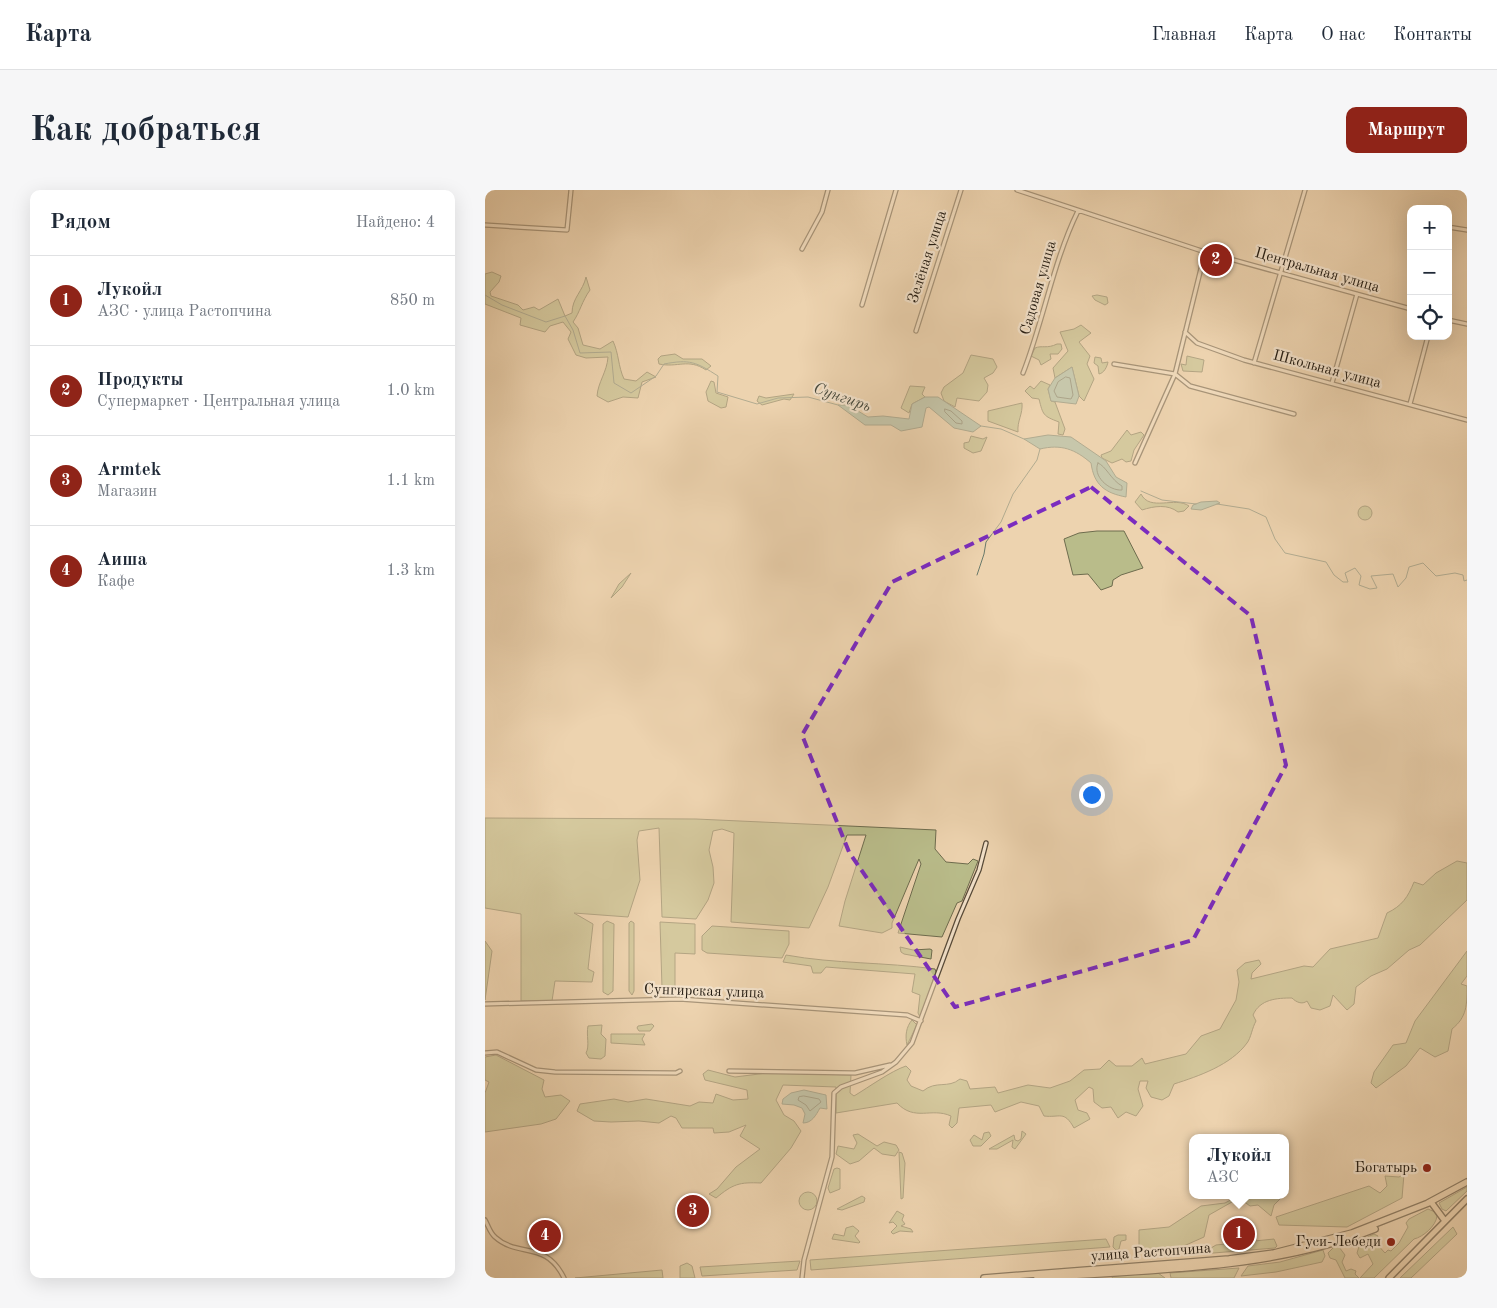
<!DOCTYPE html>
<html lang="ru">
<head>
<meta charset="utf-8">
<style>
  body { margin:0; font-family:"Old Standard TT",serif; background:#f6f6f7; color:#1f2937 }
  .controls { position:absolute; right:15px; top:15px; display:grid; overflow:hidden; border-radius:10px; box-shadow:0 5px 20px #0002 }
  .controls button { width:45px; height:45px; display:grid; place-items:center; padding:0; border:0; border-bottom:1px solid #e0e1e3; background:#fff; color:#1f2937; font:25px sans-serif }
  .you { position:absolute; left:606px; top:604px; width:18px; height:18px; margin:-12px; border:4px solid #fff; border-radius:50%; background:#1a73e8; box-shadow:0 0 0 8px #1a73e833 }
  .badge { display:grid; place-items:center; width:32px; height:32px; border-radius:50%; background:#8f2418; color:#fff; font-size:16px; font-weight:700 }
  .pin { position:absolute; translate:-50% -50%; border:2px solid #fff; box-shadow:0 1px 5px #0006 }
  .popup { position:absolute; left:704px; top:944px; width:100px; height:65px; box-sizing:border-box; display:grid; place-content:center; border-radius:10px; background:#fff; filter:drop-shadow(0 1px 4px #0005); font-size:16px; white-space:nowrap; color:#747a83 }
  .popup b { font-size:19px; color:#1f2937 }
  .popup::after { content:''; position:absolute; left:50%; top:100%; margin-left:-10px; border:10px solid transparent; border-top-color:#fff }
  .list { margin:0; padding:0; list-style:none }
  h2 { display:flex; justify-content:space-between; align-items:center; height:65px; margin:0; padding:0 20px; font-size:21px }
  h2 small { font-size:16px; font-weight:400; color:#747a83 }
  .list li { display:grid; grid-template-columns:32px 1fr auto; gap:15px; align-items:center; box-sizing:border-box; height:90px; padding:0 20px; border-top:1px solid #e0e1e3 }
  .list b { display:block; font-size:19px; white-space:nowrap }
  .list p { margin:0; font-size:16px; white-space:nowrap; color:#747a83 }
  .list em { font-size:16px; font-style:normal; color:#747a83 }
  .icon { flex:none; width:28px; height:28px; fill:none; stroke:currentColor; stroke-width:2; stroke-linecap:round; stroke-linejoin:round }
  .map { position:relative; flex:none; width:982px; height:1088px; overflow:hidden; border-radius:10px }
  header { display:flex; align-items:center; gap:30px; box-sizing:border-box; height:70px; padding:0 25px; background:#fff; border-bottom:1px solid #e0e1e3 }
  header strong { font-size:24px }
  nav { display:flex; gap:28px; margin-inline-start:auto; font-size:18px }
  .intro { display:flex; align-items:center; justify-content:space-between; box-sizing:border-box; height:120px; padding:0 30px }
  h1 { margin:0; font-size:35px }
  .button { padding:12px 22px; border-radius:10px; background:#8f2418; color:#fff; font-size:18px; font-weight:700 }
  main { display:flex; gap:30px; padding:0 30px }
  aside { flex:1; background:#fff; border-radius:10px; box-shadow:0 5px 20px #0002 }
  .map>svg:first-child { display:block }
  .green { fill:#b9bc8a; stroke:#6e6c4e }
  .water { fill:#9ab9a7; stroke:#6a7a6b }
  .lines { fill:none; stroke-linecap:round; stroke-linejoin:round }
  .shore { stroke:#5e6a5c; stroke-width:1 }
  .stream { stroke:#6a7a6b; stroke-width:1 }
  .street-casing { stroke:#564938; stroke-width:5.5 }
  .primary-casing { stroke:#231b11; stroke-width:8 }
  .highway-casing { stroke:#231b11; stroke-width:8 }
  .street { stroke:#f3e2cb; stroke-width:3 }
  .primary { stroke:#edd3af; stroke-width:5 }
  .highway { stroke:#edd3af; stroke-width:5.5 }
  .marked { fill:none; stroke:#7b2cbf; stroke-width:4; stroke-dasharray:10 6; stroke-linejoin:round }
  .poi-dot { fill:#8f2418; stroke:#f3e2cb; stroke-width:2 }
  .labels { text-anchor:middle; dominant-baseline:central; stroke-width:4.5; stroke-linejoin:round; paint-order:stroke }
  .street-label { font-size:15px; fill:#231b11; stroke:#f3e2cb }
  .poi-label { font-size:15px; fill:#231b11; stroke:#f3e2cb; text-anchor:end }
  .water-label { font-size:16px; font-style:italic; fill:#474a3e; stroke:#f3e2cb }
</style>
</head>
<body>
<header>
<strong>Карта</strong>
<nav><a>Главная</a><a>Карта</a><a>О нас</a><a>Контакты</a></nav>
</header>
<div class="intro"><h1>Как добраться</h1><a class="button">Маршрут</a></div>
<main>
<aside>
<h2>Рядом<small>Найдено: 4</small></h2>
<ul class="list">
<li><span class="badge">1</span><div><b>Лукойл</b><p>АЗС · улица Растопчина</p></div><em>850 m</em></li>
<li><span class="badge">2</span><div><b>Продукты</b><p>Супермаркет · Центральная улица</p></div><em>1.0 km</em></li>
<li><span class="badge">3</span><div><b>Armtek</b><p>Магазин</p></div><em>1.1 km</em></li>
<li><span class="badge">4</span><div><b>Аиша</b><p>Кафе</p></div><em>1.3 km</em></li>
</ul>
</aside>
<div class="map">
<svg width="982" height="1088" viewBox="0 0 982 1088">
  <rect width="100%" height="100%" fill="#edd3af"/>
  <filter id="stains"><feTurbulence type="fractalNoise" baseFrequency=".004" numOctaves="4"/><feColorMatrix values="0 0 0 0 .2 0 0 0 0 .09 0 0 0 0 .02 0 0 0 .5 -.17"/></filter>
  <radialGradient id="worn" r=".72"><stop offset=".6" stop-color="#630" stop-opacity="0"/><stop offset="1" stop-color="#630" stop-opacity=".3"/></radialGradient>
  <path class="green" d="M7,82L16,86L14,92L5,102L6,106L33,115L38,120L49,117L54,120L73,109L80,126L87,123C87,108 98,101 101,87L105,100C97,111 95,122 88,132L93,138L98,155L115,159L128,151C134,164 133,176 139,189L151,191L162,182L171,187L157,192L153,208L138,207L123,212L112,206C113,192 122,182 123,167L101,168L91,165L83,149L86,142L78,132L65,136L60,142L35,135L36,128L0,114V84Z
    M612,105L622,107L623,113L620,115L610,110L607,106Z
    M596,135L606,143L594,152L605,166L602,174L609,189L599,211L594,206L587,177L570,188L568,178L583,161L575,142L589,139Z
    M572,154H576L577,159L573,164H565L566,169L556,175L554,170L546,166L550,158C557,155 562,159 572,154Z
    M190,164L198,169H217L226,176L221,180C203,168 193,178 174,174L173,169L176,166Z
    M486,165L508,169L512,177L508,183L499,188L503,195L502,202L494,211L472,208L470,217L459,211L456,203L459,197L478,183Z
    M702,166L719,170L717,182L698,181L696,174L701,175Z
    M610,167L616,168L617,173L623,172C622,177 619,183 614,184L613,176L609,173Z
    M226,191L229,192L231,203L243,207L241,217L236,218L223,211L221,202Z
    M556,191L565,195L563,199L566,211L570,212L580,239L578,245L573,244L574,232C558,226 558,225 554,209L547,208L540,201L545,196L549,199Z
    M425,196L440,197L437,204L440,207L427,214L424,223L416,218Z
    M309,204L305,210L299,209L277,215L272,211L274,206L281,208Z
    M537,213C538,224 532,231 533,242L503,231V221Z
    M642,240L646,245L656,242L659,245L649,260L646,271L641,272L637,269L627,273L617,268L616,265L626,261Z
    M486,246L498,249L502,247L496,261L488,263L479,258V253L484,252Z
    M656,304C665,322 690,306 704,316L699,321L693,322C683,314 669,316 657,320L650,312Z
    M873 323a7 7 0 1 1 14 0a7 7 0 1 1-14 0Z
    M612,341H639L658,378L636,385L628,390L627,396L616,400L603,384L588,385L579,349L594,343Z
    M146,383L137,397L126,408L134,394Z
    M0,628L211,629L451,640L450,659L461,672L483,674L488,669L493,671L477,711L472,713L457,747L413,743L436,674L434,669L407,733V738L397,743L354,736L360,711L381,645H362L343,697L324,738L246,732L249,643L237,639L228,641L224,660L228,677L229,693L223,710L211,729L177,727L174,638L154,641L152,650L155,690L143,727L89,723L108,734L103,779L109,782L107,792L70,791L67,811H36V724L0,718Z
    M972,671L982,673V710L935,755L924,760L902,779L886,786L871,797L869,814L862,820L848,805L845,816L835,820L826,818L822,811C817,815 811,812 807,808C792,808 775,809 768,825L771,831C767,838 766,848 762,853C746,875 714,886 689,894L684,906L677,910L666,907L661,898L663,891H655L653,899L658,916L651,926L641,922L633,928L626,917L617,918L609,912L608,899L604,897L590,910L593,920L602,923L605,929L589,938C579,920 575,928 559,926L554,916L536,912L510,922L506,915L474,918L472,933L467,938L464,935L466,926C446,917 430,932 412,913L351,923V897L298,895L291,910L299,925L309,931L316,941L306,958L276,993C254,992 248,994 231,1008L224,1004L232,999L251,977L275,959L255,946L261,935L244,942L229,943L228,938H197L191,928L186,926L174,933L154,931L126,932L109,931L92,921L95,914L129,909L143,912L161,909L205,916L214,912L228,913L231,904L248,910L263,909L262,900L220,890L218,884L223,880L250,887L282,883L366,885L365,903L369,906C384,897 406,881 421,876L426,881L422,890L426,896L438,901C451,890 463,899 475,889L482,891L485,899L510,897L513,903L543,895L565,898L585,891L599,880L615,879L624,870L631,876H647L657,868L660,874L701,864L716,846L735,839L751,810L754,792L752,780L760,773L774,770L776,774L767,783L766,789L819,776L828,777L845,759L893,748L902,723C917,716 923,707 929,692L938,695L951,683Z
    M122,731L129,734L128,801L123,805L118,802V734Z
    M146,731L149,733V801L147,805L144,801V733Z
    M175,732L210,734V764L190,763V805L182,806L177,798Z
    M227,736L304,741V754L297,768L222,763L217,760V746Z
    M0,751L7,761L0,810Z
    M415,757L428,760L445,759L447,760L446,769L419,764L416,762Z
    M982,761V786L976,794L982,796C982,815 982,827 967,839L963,861L950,867L935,858L921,876L891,898L886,893L889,882L908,855L921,853L930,831Z
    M301,765C350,774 400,772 450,779L451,782L435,827L433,823L435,805L427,802L430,784L341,777L336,783H328L326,776L298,772Z
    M427,830L432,835L422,855C420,846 421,837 427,830Z
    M167,834L169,836L165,841H154L152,838L153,836Z
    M117,835L116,844L121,849L120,866L116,869L104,868L101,863C105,856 101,845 103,836Z
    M126,844H160L157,849L160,855L126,853Z
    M11,865L59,890L57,899L60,907L76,905L85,911L71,929L56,934L0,942V903L4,892L0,890V867Z
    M537,941L541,944L530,959L527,957L528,950L512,959H504L529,945L530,950L533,951L536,949Z
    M504,942L506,946L496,956H488L485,950L489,945L497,950L499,943Z
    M373,944L392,956L399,952L411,955L414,960L410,966L397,964L389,958L374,971L365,974L351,964L353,956L369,959L372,953L368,945Z
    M414,962L417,963L420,973L418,1008L416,1009Z
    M352,978L355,979V999L345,1003L343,998L349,979Z
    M919,984L917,1008L862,1037L794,1035L791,1027L884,996L895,1003L902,996L900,986L914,987Z
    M982,997V1001L961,1021L957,1019L954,1013Z
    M314 1011a9 9 0 1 1 18 0a9 9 0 1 1-18 0Z
    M755,1005H799L789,1015L786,1026L773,1015L765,1016L754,1008L724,1025L719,1047L692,1059L654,1060V1040L684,1037L716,1016L740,1013Z
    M377,1006L380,1008L379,1012L357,1020L352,1019Z
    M943,1019L950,1022L952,1026C951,1036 938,1047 929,1049L889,1088H875L888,1074L883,1064L875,1068L872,1063L876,1050L889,1044L893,1046L890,1052L900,1063L903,1060L906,1061L914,1053L923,1037L921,1033L924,1029Z
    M412,1021L419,1025L417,1030L420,1034L416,1036L426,1039L428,1042L415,1041L408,1044L406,1042L412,1036L408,1032L404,1033Z
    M368,1036L374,1041L370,1046L375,1052L374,1053L347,1049L349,1044L359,1046L361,1038Z
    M968,1037L972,1044L926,1088H915Z
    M633,1045H641V1050L636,1051L634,1059L631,1060L628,1057L629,1047Z
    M621,1049L625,1057L326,1080L325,1070Z
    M789,1049L792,1056L790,1058L716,1064L731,1055Z
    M850,1056L854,1057L860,1065L857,1072L861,1081L866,1079L871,1081L870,1084L874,1088H860L851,1070L845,1068L843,1063Z
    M838,1060L840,1066L837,1072L791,1082L756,1086L763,1076L795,1072Z
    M315,1071L312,1080L217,1086L215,1077Z
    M202,1073L207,1076L210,1088H195V1076Z
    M754,1078L749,1088H686L685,1083Z
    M177,1080L178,1088H90Z
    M673,1083L680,1088H627L628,1086Z"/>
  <path class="water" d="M587,177L594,206L591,214L566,211L563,199L570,188Z
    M440,207H453L496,236L488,242L469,238L444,217L441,218L437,237L416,241L406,235H380L353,215H363L383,227L398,226L424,229L427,214Z
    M563,245L586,247L621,271L631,287L642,293L641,307C620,303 609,295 606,273C590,259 576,254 555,259L539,249Z
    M732,311L735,313L716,320L706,319L708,315L716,312Z
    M319,900L341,905L342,919L335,918C331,925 327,933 318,933L320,924L317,918L309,915L297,914L298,909L306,903Z"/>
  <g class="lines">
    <path class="shore" d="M581,187L585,188L588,205L586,209L572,207L569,201L573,192Z
      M460,219L466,221L477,231V234L471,233L460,222Z
      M613,273C621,276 626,290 637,296V300C624,301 607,286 613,273Z
      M319,906L334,909L336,912L325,921L321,915L313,910L314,907Z"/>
    <path class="stream" d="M0,105L17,115L61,132L80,126L88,140L95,163L126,162L129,193L146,203L171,186L179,174C205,169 211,172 233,186L232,202L272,214L293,208L323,207L353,215
      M496,236L516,239L539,249
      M656,301L677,310L711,314
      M732,314L764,319L781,327L790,349L800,363L841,372L849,385L858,392H863L860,383L870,378L876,386L874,395L885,399L892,398L886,386L908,384L913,397L921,388L924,377L938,373L951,386L970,383L978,385L979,391L982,390
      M492,385L499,364L501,352L516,332L528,304L552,270L555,259"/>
    <g class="street-casing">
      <path id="street" d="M532,0L720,62L926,119
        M0,35L82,40L86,0
        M963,37L982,40
        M317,59L337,22L343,0
        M377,115L411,0
        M963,130L982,134
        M431,141L476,0
        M700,142L712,153L759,170L982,230
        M769,173L820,0
        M629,174L690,184
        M538,183C559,129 568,72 593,21
        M690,184L705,196L809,224
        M847,193L872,104
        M925,214L943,146
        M650,273L690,184L720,62
        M0,814L195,809L422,825L436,831
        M0,863L12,862L51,880L70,882L191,883L195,881
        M244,881L370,883L405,875
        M0,1030C3,1035 5,1043 10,1047C33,1068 61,1050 79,1088
        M317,1088L319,1070L347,967L349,903L356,897L397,882L411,872L427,853L473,729L494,680L501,653"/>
    </g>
    <g class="primary-casing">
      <path id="primary" d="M946,1012L960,1031
        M904,1088L982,1009"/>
    </g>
    <g class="highway-casing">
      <path id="highway" d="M943,1013L982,992
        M499,1088L744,1069L789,1063L867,1043L946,1012
        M552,1088C664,1079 783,1081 890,1039"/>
    </g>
    <use href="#street" class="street"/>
    <use href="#primary" class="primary"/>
    <use href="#highway" class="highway"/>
  </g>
  <path d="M0 0H982V1088H0ZM606,297L766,426L801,575L708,750L470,817L364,662L317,545L407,392Z" fill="#edd3af" fill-opacity=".55" fill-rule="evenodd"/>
  <path class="marked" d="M606,297L766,426L801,575L708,750L470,817L364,662L317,545L407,392Z"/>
  <g class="poi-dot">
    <circle cx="942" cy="978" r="5"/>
    <circle cx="906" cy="1052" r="5"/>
  </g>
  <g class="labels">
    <g class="street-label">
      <text transform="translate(443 67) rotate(-72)">Зелёная улица</text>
      <text transform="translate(832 81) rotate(16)">Центральная улица</text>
      <text transform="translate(554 98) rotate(-74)">Садовая улица</text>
      <text transform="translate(842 180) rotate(15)">Школьная улица</text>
      <text transform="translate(219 802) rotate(2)">Сунгирская улица</text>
      <text transform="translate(666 1063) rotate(-4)">улица Растопчина</text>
    </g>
    <g class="poi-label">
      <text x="932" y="978">Богатырь</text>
      <text x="896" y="1052">Гуси-Лебеди</text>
    </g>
    <g class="water-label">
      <text transform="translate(357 208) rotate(19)">Сунгирь</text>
    </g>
  </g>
  <rect width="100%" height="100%" filter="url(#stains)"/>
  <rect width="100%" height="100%" fill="url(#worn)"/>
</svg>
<div class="controls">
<button>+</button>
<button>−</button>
<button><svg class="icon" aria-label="locate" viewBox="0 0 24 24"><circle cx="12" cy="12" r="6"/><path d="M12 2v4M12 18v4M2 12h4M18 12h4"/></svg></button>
</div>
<div class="you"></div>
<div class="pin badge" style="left:754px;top:1044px">1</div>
<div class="popup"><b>Лукойл</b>АЗС</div>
<div class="pin badge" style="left:731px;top:70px">2</div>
<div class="pin badge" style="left:208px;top:1021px">3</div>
<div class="pin badge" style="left:60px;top:1046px">4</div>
</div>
</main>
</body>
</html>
